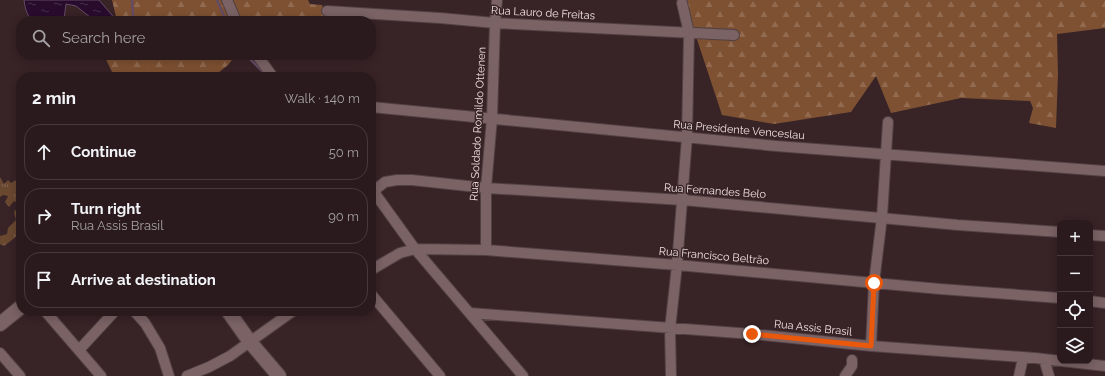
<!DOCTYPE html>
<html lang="en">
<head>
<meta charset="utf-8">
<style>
  body { margin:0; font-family:Raleway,sans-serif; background:#36272a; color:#f1f3f6 }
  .controls { position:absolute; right:12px; bottom:12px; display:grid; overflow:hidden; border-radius:8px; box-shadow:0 2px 10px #0003 }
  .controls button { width:36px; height:36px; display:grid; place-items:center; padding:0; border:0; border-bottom:1px solid #46383b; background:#2a1a1d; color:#f1f3f6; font:20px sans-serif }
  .stop { position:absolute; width:12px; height:12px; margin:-9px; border:3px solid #ea580c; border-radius:50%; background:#fff }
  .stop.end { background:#ea580c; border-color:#fff; box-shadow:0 1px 4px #0008 }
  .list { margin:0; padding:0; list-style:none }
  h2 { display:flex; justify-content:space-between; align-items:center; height:52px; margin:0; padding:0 16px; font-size:17px }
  h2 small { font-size:13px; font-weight:400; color:#a5a1a4 }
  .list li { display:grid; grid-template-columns:26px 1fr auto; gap:12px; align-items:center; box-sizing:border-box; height:56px; margin:0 8px 8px; padding:0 8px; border:1px solid #46383b; border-radius:16px }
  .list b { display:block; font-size:15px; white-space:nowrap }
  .list p { margin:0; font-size:13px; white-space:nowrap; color:#a5a1a4 }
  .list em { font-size:13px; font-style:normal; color:#a5a1a4 }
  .icon { flex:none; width:22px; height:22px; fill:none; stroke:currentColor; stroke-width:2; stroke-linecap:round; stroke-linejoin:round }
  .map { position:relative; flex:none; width:1105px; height:376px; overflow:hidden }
  .search { position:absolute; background:#2a1a1d; box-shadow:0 2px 10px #0003; left:16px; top:16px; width:360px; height:44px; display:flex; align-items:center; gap:10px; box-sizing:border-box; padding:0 14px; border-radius:16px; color:#a5a1a4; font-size:15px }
  .panel { position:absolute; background:#2a1a1d; box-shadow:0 2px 10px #0003; left:16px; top:72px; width:360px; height:244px; border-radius:16px }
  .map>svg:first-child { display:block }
  .grass { fill:url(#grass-tufts) }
  .forest { fill:url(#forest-firs) }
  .water { fill:url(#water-ripples); stroke:#654c65 }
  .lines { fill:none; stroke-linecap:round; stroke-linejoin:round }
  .stream { stroke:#654c65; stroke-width:2.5 }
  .minor-casing { stroke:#514043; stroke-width:12 }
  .secondary-casing { stroke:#514043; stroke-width:16 }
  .minor { stroke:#7a6265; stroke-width:10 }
  .secondary { stroke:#7a6265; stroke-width:14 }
  .route { stroke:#ea580c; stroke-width:5 }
  .labels { text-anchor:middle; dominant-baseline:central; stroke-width:3; stroke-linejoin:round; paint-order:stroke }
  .street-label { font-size:11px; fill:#f1e3e5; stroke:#382327 }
</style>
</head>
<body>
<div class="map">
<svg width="1105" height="376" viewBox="0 0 1105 376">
  <defs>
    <pattern id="grass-tufts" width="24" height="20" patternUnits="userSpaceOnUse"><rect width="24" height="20" fill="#6a4830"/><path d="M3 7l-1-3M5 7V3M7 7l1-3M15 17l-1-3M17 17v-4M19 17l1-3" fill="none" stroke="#80624e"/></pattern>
    <pattern id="forest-firs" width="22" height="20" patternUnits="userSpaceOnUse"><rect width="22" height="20" fill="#7e5132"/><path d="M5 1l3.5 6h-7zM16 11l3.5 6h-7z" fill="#916a50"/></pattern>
    <pattern id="water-ripples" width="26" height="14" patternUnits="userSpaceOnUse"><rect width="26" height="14" fill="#290b2e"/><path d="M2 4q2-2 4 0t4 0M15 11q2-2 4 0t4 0" fill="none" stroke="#482e4c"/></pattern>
  </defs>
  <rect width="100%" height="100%" fill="#382327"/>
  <path class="grass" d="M0,177L4,184L8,180L11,183L21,177V233L4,246L0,244V236L7,234L8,228L16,220L14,212L20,205L14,201L9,207L5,202L8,196L3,195L0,197Z"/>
  <path class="forest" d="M112,0H308L310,4L322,5L327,21H315L314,19L285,16L261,21H117Z
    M684,0H1105V28L1057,34L1058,74L1056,128L1029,123L1033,108L1030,101L961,98L891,113L876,76L851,112L774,124L722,115Z
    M104,55H236L228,65L213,77H111L113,74Z"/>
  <path class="water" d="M24,0H99L117,21H95L76,6L66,4L64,19L60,21H35C27,18 25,8 24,0Z"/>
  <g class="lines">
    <path class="stream" d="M217,0L226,21
      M131,21L133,16L132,0
      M246,55L267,76"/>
    <g class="minor-casing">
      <path id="minor" d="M227,0L236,21
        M327,11L440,18L495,23L734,35
        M257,55L273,77
        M371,107L776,146L1105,171
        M371,188L415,249L523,376
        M371,193L385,182L397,180H412L486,188L683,200L958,225L1060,232
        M1090,235L1105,236
        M486,250V188L492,118L495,23L497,0
        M371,270L400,253L415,249L486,250L677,265L940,289L1060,298
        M371,294L440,376
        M1090,301L1105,303
        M45,311L101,376
        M134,311L145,323L160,348L169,376
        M470,313L752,334L871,346L1035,358L1105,366
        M871,346L874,283L882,217L888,122
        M79,350L115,311
        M0,353L20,376
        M1044,359L1049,376
        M187,376L209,367L230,356L293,311
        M671,376L670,329L677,265L687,137L689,33L682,3
        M845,376L852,366V360
        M1019,376L1023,358"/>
    </g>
    <g class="secondary-casing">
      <path id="secondary" d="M228,311L250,342L279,376
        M0,324L21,307"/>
    </g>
    <use href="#minor" class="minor"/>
    <use href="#secondary" class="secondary"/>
  </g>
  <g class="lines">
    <path class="route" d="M752,334L871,346L874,283"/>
  </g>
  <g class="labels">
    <g class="street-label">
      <text transform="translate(543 13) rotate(3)">Rua Lauro de Freitas</text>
      <text transform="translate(478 124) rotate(-87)">Rua Soldado Romildo Ottenen</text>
      <text transform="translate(739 130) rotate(5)">Rua Presidente Venceslau</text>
      <text transform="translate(715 191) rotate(4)">Rua Fernandes Belo</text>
      <text transform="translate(714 256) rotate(5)">Rua Francisco Beltrão</text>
      <text transform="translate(813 328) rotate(6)">Rua Assis Brasil</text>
    </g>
  </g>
</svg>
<div class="controls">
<button>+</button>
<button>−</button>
<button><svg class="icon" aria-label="locate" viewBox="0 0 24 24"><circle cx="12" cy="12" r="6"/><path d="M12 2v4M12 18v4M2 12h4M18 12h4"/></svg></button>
<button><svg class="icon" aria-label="layers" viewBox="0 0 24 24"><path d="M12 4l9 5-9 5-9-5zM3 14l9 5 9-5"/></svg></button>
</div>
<div class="stop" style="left:874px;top:283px"></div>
<div class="stop end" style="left:752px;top:334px"></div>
<div class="search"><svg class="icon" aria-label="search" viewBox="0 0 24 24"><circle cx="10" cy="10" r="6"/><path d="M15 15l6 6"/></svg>Search here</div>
<section class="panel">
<h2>2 min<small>Walk · 140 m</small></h2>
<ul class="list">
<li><svg class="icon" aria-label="ahead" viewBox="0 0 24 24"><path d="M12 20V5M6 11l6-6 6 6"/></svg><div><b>Continue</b></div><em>50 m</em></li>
<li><svg class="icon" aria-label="right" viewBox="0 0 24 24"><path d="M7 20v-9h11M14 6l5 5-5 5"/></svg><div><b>Turn right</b><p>Rua Assis Brasil</p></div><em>90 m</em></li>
<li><svg class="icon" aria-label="arrive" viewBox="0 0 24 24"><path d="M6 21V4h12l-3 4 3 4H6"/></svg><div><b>Arrive at destination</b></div></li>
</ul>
</section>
</div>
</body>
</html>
